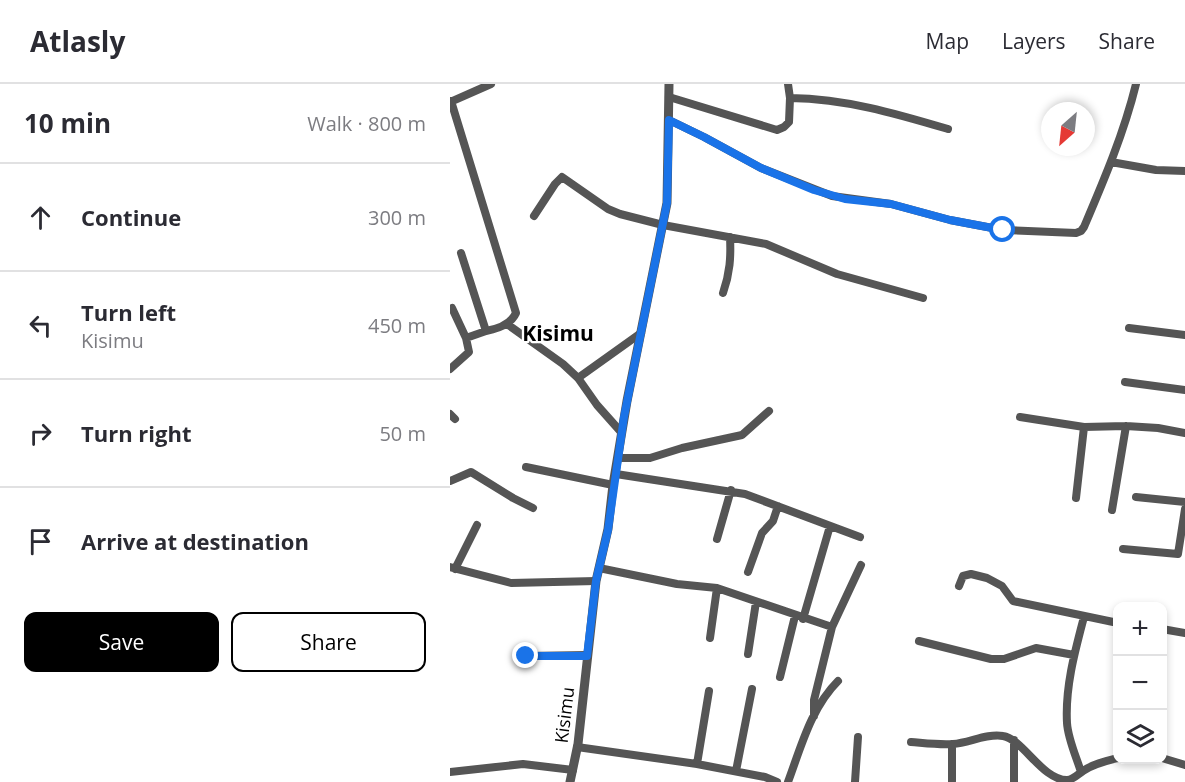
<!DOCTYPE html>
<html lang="en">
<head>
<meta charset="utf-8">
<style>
  body { margin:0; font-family:"Open Sans",sans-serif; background:#f2f2f3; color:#2b2b33 }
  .controls { position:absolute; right:18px; bottom:18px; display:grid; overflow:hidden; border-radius:12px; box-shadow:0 3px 9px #0003 }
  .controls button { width:54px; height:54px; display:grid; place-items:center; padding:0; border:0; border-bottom:2px solid #e1e1e2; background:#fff; color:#2b2b33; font:30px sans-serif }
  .compass { position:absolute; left:591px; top:18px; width:54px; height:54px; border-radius:50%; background:#fff; box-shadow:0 3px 9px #0003; rotate:207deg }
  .stop { position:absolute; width:18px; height:18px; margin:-14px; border:4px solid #1a73e8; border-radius:50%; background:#fff }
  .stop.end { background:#1a73e8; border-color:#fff; box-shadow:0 2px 6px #0008 }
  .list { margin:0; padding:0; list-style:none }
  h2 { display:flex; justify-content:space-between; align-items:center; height:78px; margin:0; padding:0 24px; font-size:26px }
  h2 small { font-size:20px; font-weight:400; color:#7c7c81 }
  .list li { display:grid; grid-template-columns:39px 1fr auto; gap:18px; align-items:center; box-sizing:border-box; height:108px; padding:0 24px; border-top:2px solid #e1e1e2 }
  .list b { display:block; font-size:22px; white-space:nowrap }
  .list p { margin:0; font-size:20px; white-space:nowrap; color:#7c7c81 }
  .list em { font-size:20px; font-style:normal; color:#7c7c81 }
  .actions { display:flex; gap:12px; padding:18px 24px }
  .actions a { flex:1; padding:14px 0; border:2px solid #000; border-radius:12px; text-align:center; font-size:21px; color:#000 }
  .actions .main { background:#000; color:#fff }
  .icon { flex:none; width:33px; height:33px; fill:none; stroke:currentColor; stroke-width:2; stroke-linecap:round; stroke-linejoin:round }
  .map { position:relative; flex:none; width:735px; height:698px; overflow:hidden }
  header { display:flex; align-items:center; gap:36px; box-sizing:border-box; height:84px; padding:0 30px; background:#fff; border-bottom:2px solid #e1e1e2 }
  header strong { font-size:28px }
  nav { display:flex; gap:33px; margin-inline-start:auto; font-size:21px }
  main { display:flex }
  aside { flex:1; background:#fff }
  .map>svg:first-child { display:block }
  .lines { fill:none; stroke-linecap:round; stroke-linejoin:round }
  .minor { stroke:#555; stroke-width:8 }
  .tertiary { stroke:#555; stroke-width:9 }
  .route { stroke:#1a73e8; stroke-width:8 }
  .labels { text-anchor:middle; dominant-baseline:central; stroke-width:4.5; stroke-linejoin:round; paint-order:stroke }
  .street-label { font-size:18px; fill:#000; stroke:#fff }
  .quarter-label { font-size:21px; font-weight:bold; fill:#000; stroke:#fff }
</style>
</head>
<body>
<header>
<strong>Atlasly</strong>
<nav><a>Map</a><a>Layers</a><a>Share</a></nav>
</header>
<main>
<aside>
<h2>10 min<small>Walk · 800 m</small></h2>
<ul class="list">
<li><svg class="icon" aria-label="ahead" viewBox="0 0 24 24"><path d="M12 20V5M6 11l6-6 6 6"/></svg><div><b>Continue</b></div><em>300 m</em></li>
<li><svg class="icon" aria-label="left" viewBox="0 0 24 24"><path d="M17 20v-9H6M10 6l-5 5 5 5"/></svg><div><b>Turn left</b><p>Kisimu</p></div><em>450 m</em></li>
<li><svg class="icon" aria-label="right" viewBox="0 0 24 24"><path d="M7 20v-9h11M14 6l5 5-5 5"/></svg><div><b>Turn right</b></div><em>50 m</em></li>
<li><svg class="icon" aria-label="arrive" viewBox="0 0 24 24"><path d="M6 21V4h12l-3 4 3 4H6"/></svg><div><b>Arrive at destination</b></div></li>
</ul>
<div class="actions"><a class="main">Save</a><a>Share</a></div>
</aside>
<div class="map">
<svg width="735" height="698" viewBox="0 0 735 698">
  <rect width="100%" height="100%" fill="#fff"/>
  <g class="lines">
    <path class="minor" d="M219,13L327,46L334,43L339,38L340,14L338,0
      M340,14C397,15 444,29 498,45
      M1,17L66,229C61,240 47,245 36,247L11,169
      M0,18L41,0
      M219,36L254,53L311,84L382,112L441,120L500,136L553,146L626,149L631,147L634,143C654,96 674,49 686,0
      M661,78L706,86L735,87
      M84,132L105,100L112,93L158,125L170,130L213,141L316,160L387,190L473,214
      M273,209C280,189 281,173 280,153
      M57,240L113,280L128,294L147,321L171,348
      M679,244L735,251
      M16,254L36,247
      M0,285L19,268L16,254L2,224
      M128,294L191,249
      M675,298L735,306
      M0,330L5,335
      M570,333L634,343L676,342L708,344L735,349
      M168,374H200L232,364L292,351L319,327
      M76,383L163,401
      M166,390L295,410L410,453
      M0,397L21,388L63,414L83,424
      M686,413L735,418
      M626,414L634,343
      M662,426L676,342
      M267,455L281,406
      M673,465L728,470L735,425
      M0,483L61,499L146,497
      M149,484L227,500L267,504L382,543
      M5,485L27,441
      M298,488L312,449L323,437L328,422
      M509,502L513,492L521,490L537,494L552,502L563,517L668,539
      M353,535L380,442
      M712,545L735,549
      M260,554L267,504
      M469,557L541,575H554L586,564L624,571
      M298,570L306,518
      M76,572L137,571
      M330,593L345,532
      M364,632V616L382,543L411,481
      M461,658C474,659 489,661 503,660C519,659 537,649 553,652C573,655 592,696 617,696C623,696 628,690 633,687C643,680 656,677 668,674
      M127,663L247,680L315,693L327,698
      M712,674L735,681
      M247,680L259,607
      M286,687L302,605
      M0,688L73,680L123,686
      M631,688C626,672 618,655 617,639C615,603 625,567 634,533
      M502,697V660
      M338,698C351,663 361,624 388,597
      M405,698L408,653
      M564,698V656"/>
    <path class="tertiary" d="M120,698L128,660L146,497L158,445L163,401L177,317L217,119L219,0"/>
  </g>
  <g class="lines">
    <path class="route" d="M76,572H137L146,497L158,446L174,333L217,119L219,36L254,53L311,84L364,106L395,115L441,120L500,136L553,146"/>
  </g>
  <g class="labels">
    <g class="street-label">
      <text transform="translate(114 631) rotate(-83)">Kisimu</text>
    </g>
    <g class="quarter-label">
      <text x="108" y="249">Kisimu</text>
    </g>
  </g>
</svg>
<div class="controls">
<button>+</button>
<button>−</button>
<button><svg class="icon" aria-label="layers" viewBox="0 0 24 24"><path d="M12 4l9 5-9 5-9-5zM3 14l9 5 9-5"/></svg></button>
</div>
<svg class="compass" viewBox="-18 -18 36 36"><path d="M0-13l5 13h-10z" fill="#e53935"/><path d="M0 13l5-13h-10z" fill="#7c7c81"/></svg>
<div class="stop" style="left:553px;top:146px"></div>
<div class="stop end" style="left:76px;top:572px"></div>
</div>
</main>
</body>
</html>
